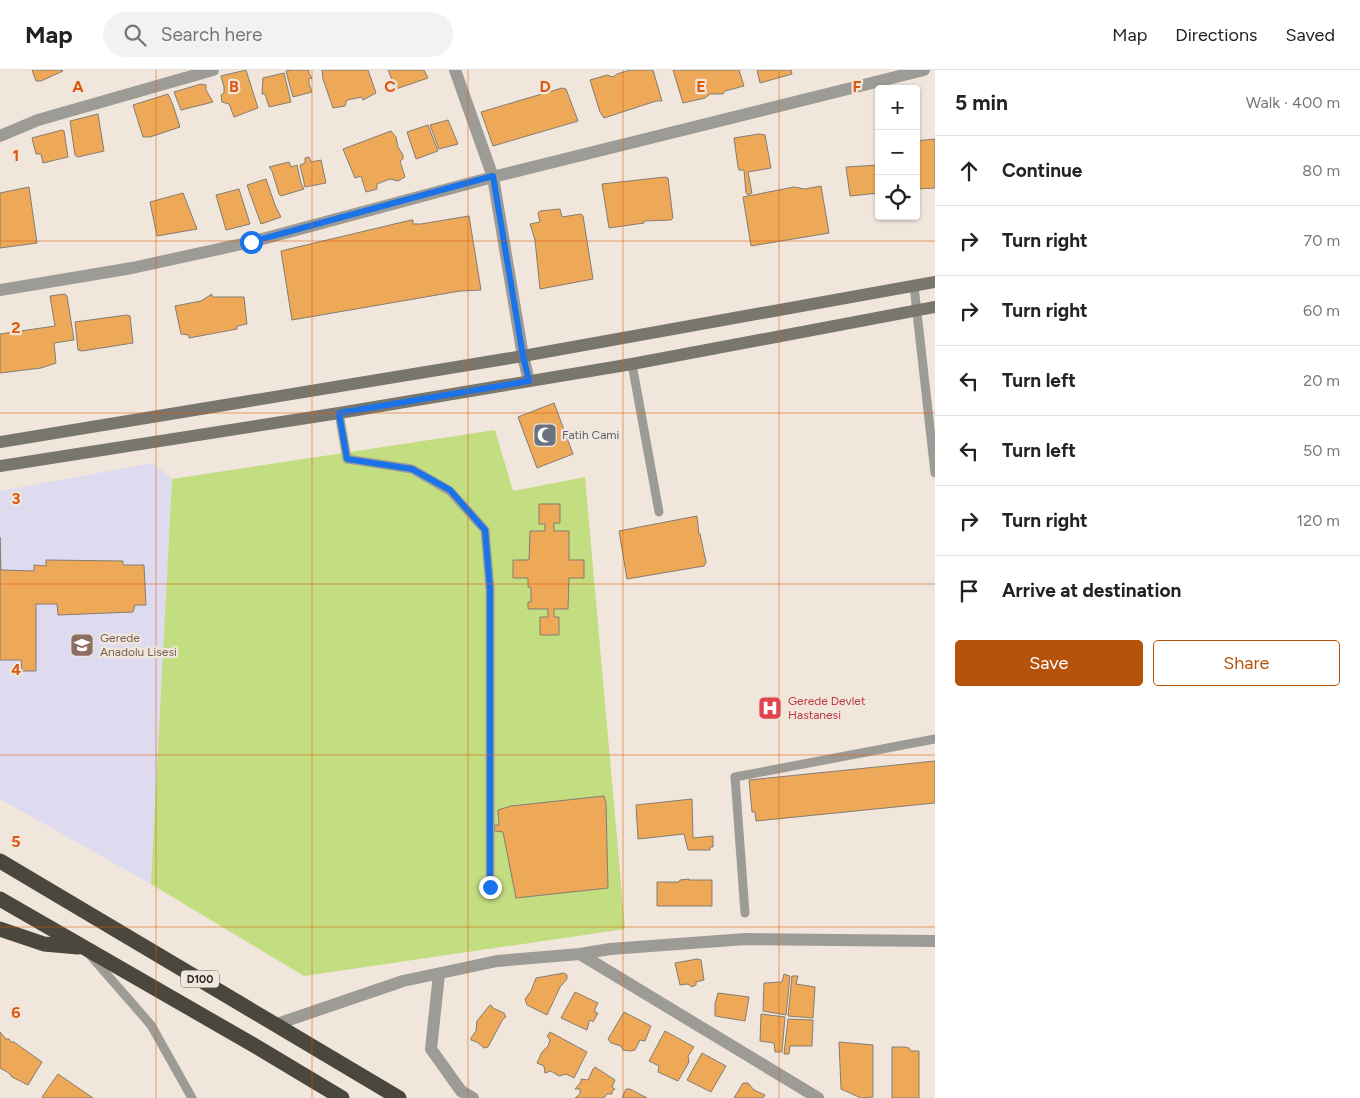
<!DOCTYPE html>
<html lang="en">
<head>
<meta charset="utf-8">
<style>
  body { margin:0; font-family:Figtree,sans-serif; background:#f2f2f2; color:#222 }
  .controls { position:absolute; right:15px; top:15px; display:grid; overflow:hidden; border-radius:5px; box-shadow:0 1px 4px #0004 }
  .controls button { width:45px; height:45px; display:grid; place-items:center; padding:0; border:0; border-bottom:1px solid #e0e0e0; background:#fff; color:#222; font:25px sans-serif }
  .stop { position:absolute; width:15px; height:15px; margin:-11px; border:4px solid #1a73e8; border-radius:50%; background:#fff }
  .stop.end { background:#1a73e8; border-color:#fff; box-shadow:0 1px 5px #0008 }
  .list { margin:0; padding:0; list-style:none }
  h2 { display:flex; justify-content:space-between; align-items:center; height:65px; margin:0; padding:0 20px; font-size:21px }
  h2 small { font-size:16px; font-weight:400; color:#767676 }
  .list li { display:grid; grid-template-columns:32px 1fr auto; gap:15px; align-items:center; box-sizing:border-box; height:70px; padding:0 20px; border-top:1px solid #e0e0e0 }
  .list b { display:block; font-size:19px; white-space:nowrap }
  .list em { font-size:16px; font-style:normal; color:#767676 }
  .actions { display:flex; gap:10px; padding:15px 20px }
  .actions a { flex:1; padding:11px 0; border:1px solid #b45309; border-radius:5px; text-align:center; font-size:18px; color:#b45309 }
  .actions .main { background:#b45309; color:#fff }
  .icon { flex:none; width:28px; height:28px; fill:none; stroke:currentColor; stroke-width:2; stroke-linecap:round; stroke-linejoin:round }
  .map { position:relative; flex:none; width:935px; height:1028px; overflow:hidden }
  header { display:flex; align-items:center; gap:30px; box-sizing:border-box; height:70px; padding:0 25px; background:#fff; border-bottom:1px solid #e0e0e0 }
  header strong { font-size:24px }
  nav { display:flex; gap:28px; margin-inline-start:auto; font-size:18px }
  .search { width:350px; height:45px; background:#f2f2f2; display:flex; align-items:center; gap:12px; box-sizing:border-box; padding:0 18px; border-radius:28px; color:#767676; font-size:19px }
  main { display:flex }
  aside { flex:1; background:#fff }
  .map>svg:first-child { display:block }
  .education { fill:#dedbf1 }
  .green { fill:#c3dd81 }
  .building { fill:#eda958; stroke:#857c72 }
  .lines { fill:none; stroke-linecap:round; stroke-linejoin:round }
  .lane { stroke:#9d9b96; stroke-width:9 }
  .street { stroke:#9d9b96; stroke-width:12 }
  .secondary { stroke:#79766e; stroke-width:12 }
  .highway { stroke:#4a473c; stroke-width:15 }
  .route { stroke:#1a73e8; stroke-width:6 }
  .grid { fill:none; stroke:#df570d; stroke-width:1; stroke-opacity:0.55 }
  .labels { text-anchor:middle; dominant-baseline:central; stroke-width:4.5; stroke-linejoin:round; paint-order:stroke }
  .shield { fill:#f0e6db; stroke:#6a645e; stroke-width:1 }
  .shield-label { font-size:11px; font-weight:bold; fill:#312d29 }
  .worship-label { font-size:12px; fill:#5b616d; stroke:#f0e6db; text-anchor:start }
  .education-label { font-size:12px; fill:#785e54; stroke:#f0e6db; text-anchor:start }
  .health-label { font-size:12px; fill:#be3a42; stroke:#f0e6db; text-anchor:start }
  .grid-label { font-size:16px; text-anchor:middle; font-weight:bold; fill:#df570d; stroke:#f0e6db; stroke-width:4.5; stroke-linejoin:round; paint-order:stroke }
</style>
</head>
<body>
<header>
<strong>Map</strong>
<div class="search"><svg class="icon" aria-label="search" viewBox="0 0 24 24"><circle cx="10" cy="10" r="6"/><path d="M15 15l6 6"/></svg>Search here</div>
<nav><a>Map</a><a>Directions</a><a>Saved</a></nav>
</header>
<main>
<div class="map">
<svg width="935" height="1028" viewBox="0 0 935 1028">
  <rect width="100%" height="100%" fill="#f0e6db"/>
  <path class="education" d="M153,393L172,409L151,814L0,729V421Z"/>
  <path class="green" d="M495,360L513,421L585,407L625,859L304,906L151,814L172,409Z"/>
  <path class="building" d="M32,0H62L63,1L41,11H36Z
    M246,0L258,38L234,47L229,34L222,32L221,25L224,23V17L221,6Z
    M291,0H309V4L312,8L309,9V14L312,22L293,27L286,1Z
    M322,0H368L376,23L363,30L362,27L347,30L345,36L333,38L323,9Z
    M388,0H424L428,8L396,19Z
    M630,0H653L662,31H656L604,48L600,42L590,10L607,5L613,7L617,4Z
    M673,0H739L744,16L725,21L723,24H710L705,28L683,33Z
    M757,0H791L792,4L760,13Z
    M284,3L291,32L269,37L265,24H262L263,8Z
    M201,14L206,15V20L213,32L181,40L174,22Z
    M562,18L566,19L578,51L493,76L481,42Z
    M168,24L173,35L180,57L150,67H143L133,35Z
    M98,44L104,81L78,87L75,85L70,51Z
    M448,50L458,74L439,79L430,55Z
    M428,55L438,81L416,89L407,62Z
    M62,60L64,61L68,87L43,93L41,84H36L32,68Z
    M391,61L396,67L398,77L403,85V89L400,91L405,107L398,111L390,109L377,114V119L366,122L361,106L355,108L343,79Z
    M759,64L765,65L771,98L748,102L752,123L748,125L746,123L744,100H739L738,97L734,68Z
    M935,69V118L916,119V71Z
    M309,87L311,92L321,90L326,113L305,117L300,95L305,93V88Z
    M289,92L291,97L297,95L301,113L304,119L281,126L279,124L272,101L269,97Z
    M879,95V123L850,126L846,97Z
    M665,107L668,108L673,148L671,150L644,151V153L609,158L602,114Z
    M266,109L275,135L281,147L261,154L247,115Z
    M821,116L829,163L751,176L743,127L794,117L805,119Z
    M29,117L37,173L0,178V123Z
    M239,119L250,154L226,160L216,125Z
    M183,123L197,159L157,166L150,132Z
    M560,139L562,147L581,144L583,146L593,209L540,219L535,170L530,154L540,152L538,143L540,141Z
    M469,146L481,220L460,221L292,250L281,181L411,150H413V154H421Z
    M65,224L67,226L74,270L54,273L56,293L41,298L0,303V264L55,256L50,226Z
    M212,224V227H244L247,254L237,256V259L189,268V265L181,264L175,236L201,231Z
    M127,245L130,246L133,273L82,281L78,280L75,252Z
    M554,333L573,384L537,398L518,347Z
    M539,434H560V453H554V461H569V490H584V508H569L568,539H554V547H559V565H540V547H548V539H528V532H531V517H528V508H513V490H529L530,461H545V454H539Z
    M697,446L699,464H700L706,492L704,496L627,509L619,461Z
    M0,467L1,500L34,501V495L46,496V490L123,491V495H144L146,535H135L133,542L58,545L57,534H36V601H22L21,590H0Z
    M935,691V733L756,751L755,742H752L749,710Z
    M604,726L606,733L608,818L516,828L503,762L495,761L494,755H499L498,740L511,736Z
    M692,729L693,768L713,766V777H710V780H688L684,764L638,769L636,735Z
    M689,809V810H712V836H657V812H679L680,810Z
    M697,889L701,890L704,910L696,912V915L692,917L688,914L680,915L675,893Z
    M564,903L567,905V909L560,917L547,945L527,935L525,929L531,921L536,908Z
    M784,904L790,906L786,945L763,941L764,913L782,912Z
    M792,906H798L796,914L815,917L813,948L788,946Z
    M575,922L598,933L595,939V943H598L593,952L590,950L589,952L587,960L561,948Z
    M718,923L749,927L745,951L715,946V934Z
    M491,935L493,938L504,943L506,947L503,949L488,977L484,978L477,972L471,970V968L476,961L477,951L489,936Z
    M624,942L651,956L645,971L640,970L635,980L630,981L623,980L621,976L611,973L608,969Z
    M761,944L785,947L782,982H775L774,973L760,971Z
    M788,949L813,950L812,976H790L789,984H784Z
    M665,961L694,977L688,986L689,992L678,1011L658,1002L659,996L649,991Z
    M0,962L6,969H9L11,972H14L42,992L28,1015L12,1007L9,1003L0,998Z
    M550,962L587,982L574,1008L566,1004L559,1006L551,1001L545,1003L544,996L537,993L542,982L548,976L550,970L547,966Z
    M839,972L873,975V1027L861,1028L841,1019Z
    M892,977H904L909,978L911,981H919V1028H892Z
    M702,983L726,996L711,1022L687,1010Z
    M595,997L615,1010L612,1017L615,1019L612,1021V1024H607L604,1028H575L580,1024V1019H575L581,1012V1009L588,1010L593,999Z
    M58,1004L93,1028H43L42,1027Z
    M743,1013H748L754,1020L765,1025L763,1028H734Z
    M626,1019H630L647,1028H622Z"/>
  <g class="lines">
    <path class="lane" d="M914,216L935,403
      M632,294L659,442
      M339,343L347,389L412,399L450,421L485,460L490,519V817
      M745,843L735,707L935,669
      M90,885L151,955L192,1028"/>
    <path class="street" d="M455,0L493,107L523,286L529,311
      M0,66L38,50L213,0
      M0,220L132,198L251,172L493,107L924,0
      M580,884L818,1028
      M439,904L431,979L461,1021L473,1028
      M277,954L403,911L497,891L580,884L610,879L746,869L935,871"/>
    <path class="secondary" d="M0,372L523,286L935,212
      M0,396L339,343L632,294L935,237"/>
    <path class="highway" d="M0,791L399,1028
      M0,829L257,977L342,1028
      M0,859L44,874L78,877"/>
  </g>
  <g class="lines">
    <path class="route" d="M251,172L493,106L523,286L529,311L339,343L347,389L412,399L450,420L485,460L490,519V817"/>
  </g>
  <path class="grid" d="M156,0V1028M312,0V1028M468,0V1028M623,0V1028M779,0V1028M0,171H935M0,343H935M0,514H935M0,685H935M0,857H935"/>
  <defs>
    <g id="mosque-square" transform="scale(1.25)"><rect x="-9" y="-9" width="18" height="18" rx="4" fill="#6b7280" stroke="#f0e6db"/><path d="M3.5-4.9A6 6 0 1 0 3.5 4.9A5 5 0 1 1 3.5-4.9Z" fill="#fff"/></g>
    <g id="school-square" transform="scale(1.25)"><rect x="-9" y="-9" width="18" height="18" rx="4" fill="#8d6e63" stroke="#f0e6db"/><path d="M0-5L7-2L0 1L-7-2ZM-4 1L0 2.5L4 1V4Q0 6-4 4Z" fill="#fff"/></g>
    <g id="hospital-square" transform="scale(1.25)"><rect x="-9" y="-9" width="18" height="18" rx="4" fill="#e0444e" stroke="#f0e6db"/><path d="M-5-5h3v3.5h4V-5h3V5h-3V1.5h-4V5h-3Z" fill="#fff"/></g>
  </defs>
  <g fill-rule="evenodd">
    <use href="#mosque-square" x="545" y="365"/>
    <use href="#school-square" x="82" y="575"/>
    <use href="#hospital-square" x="770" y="638"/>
  </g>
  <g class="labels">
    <rect class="shield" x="181" y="900.5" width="38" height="17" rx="4"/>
    <g class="shield-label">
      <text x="200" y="909">D100</text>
    </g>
    <g class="worship-label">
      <text x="562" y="365">Fatih Cami</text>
    </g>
    <g class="education-label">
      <text x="100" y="568">Gerede<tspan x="100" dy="14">Anadolu Lisesi</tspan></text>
    </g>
    <g class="health-label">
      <text x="788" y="631">Gerede Devlet<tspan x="788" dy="14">Hastanesi</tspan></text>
    </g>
  </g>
  <g class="grid-label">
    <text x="78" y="22">A</text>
    <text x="234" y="22">B</text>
    <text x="390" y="22">C</text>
    <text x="545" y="22">D</text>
    <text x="701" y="22">E</text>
    <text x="857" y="22">F</text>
    <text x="16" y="91">1</text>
    <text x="16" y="263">2</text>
    <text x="16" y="434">3</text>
    <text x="16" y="605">4</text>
    <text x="16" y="777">5</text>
    <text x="16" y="948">6</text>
  </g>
</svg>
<div class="controls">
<button>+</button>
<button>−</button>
<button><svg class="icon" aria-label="locate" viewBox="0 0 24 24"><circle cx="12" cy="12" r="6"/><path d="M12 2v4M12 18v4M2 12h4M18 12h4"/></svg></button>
</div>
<div class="stop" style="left:251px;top:172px"></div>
<div class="stop end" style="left:490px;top:817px"></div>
</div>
<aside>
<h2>5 min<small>Walk · 400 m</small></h2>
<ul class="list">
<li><svg class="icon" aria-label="ahead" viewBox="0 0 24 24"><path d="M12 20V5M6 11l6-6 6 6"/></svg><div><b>Continue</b></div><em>80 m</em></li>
<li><svg class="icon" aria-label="right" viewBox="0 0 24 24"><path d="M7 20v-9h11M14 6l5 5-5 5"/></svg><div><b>Turn right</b></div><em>70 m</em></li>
<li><svg class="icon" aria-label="right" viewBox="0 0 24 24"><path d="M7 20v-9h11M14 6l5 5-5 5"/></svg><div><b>Turn right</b></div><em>60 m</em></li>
<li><svg class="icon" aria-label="left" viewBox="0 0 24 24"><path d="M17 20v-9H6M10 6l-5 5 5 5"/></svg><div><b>Turn left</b></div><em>20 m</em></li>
<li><svg class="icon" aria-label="left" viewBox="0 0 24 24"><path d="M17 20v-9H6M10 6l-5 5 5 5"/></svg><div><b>Turn left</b></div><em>50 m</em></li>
<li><svg class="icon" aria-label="right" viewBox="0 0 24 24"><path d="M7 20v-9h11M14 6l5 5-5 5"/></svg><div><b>Turn right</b></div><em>120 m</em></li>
<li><svg class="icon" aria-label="arrive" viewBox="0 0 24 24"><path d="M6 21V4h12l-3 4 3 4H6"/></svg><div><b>Arrive at destination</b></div></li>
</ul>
<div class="actions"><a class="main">Save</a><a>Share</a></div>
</aside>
</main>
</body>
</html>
